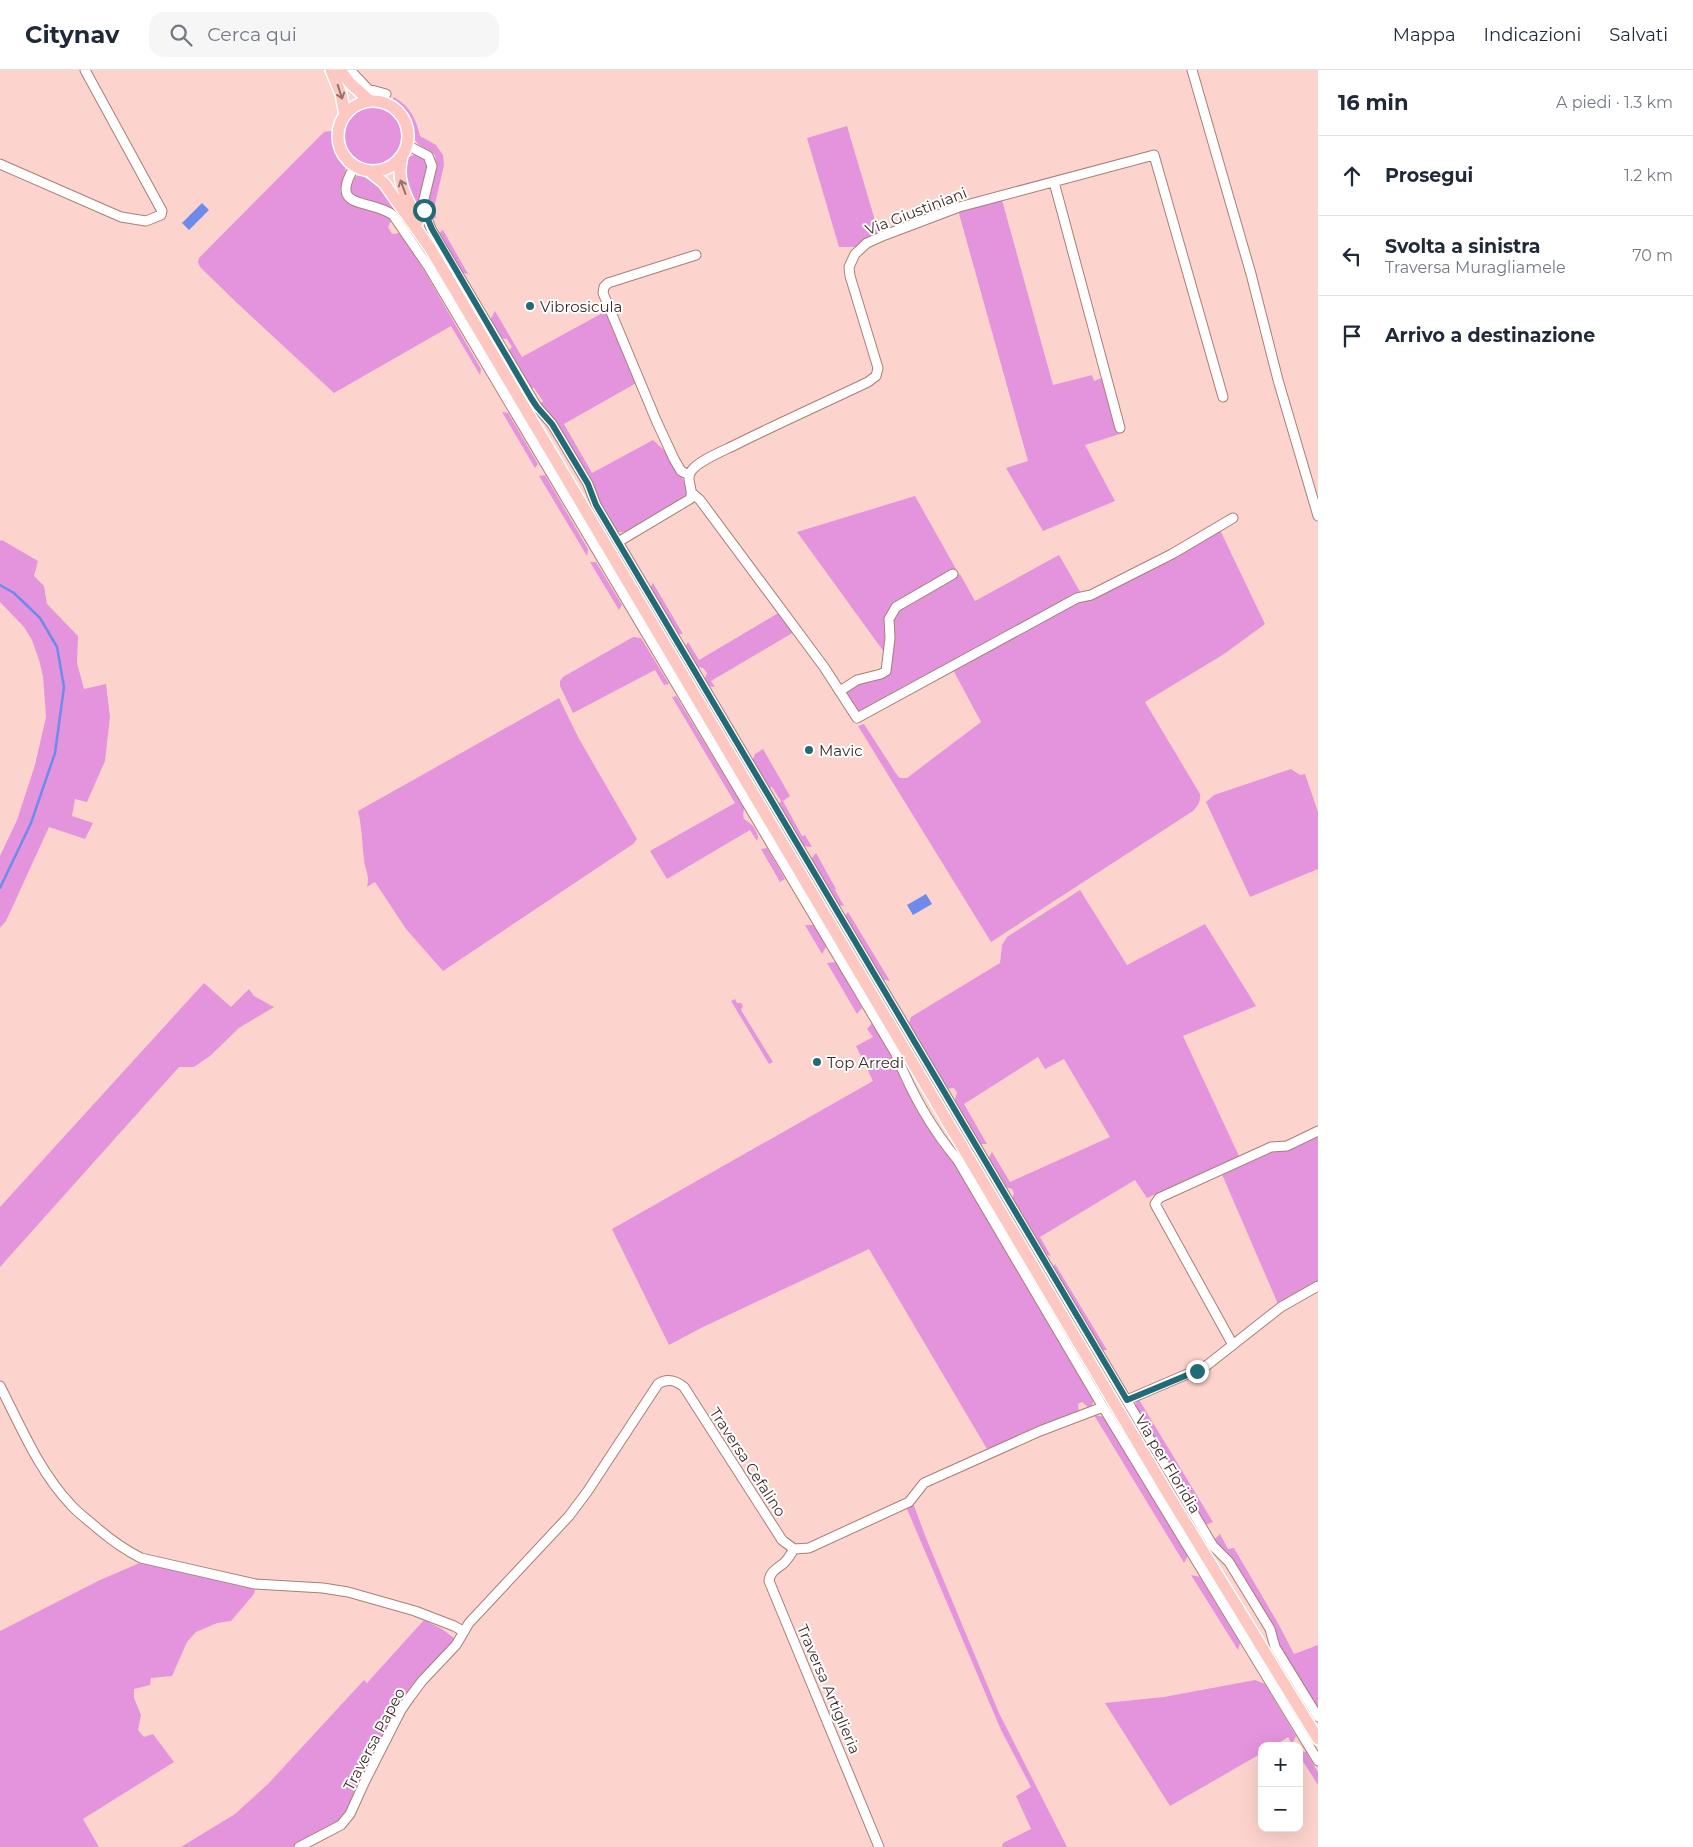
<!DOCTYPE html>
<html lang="it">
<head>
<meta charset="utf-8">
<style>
  body { margin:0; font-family:Montserrat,sans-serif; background:#f6f6f7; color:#1f2937 }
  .controls { position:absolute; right:15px; bottom:15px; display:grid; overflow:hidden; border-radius:10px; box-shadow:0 5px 20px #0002 }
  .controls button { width:45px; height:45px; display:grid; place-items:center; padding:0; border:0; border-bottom:1px solid #e0e1e3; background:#fff; color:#1f2937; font:25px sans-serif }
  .stop { position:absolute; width:15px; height:15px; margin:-11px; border:4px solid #226b76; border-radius:50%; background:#fff }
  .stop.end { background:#226b76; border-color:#fff; box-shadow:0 1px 5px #0008 }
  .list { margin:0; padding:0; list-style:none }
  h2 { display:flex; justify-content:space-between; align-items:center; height:65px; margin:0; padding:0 20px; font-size:21px }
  h2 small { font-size:16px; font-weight:400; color:#747a83 }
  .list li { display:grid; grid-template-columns:32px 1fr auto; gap:15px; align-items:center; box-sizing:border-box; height:80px; padding:0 20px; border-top:1px solid #e0e1e3 }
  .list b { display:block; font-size:19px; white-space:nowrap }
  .list p { margin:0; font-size:16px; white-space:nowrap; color:#747a83 }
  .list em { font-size:16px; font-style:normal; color:#747a83 }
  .icon { flex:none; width:28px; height:28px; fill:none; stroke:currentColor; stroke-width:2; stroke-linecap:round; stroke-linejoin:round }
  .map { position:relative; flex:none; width:1318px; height:1777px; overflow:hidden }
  header { display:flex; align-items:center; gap:30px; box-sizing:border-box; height:70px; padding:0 25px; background:#fff; border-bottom:1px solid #e0e1e3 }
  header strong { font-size:24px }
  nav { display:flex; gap:28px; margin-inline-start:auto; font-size:18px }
  .search { width:350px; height:45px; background:#f6f6f7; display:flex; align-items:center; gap:12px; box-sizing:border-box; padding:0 18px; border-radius:15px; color:#747a83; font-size:19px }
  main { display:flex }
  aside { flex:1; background:#fff }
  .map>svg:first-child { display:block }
  .green { fill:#e394dd }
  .water { fill:#6e8beb }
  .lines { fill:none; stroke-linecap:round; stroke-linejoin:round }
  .stream { stroke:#6e8beb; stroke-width:2.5 }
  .minor-casing { stroke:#ab7d76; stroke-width:11 }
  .major-casing { stroke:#fff; stroke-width:14 }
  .minor { stroke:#fff; stroke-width:9 }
  .major { stroke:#fdc8c1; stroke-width:11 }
  .oneway { stroke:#94726d }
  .route { stroke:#226b76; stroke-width:6 }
  .poi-dot { fill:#226b76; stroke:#fff; stroke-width:2 }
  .labels { text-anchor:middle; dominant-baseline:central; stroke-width:4; stroke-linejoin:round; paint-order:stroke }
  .street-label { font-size:15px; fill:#3f2c29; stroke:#fff }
  .poi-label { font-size:15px; fill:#3f2c29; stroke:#fff; text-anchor:start }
</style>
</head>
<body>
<header>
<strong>Citynav</strong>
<div class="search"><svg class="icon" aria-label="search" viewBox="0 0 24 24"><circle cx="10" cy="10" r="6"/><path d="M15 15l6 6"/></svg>Cerca qui</div>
<nav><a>Mappa</a><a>Indicazioni</a><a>Salvati</a></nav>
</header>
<main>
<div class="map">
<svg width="1318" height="1777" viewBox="0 0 1318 1777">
  <rect width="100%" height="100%" fill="#fdd4cd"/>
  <path class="green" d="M394,27C410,37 416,48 420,66L436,75L443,85L444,95L435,134L436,148L431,149C421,127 438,108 435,85L418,74L415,70L412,52L401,38L391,31Z
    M343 66a30 30 0 1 1 60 0a30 30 0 1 1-60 0Z
    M847,56L879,164L865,170L855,177H839L807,68Z
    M330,61L334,62L333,76L335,82L345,97L346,104L340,121C350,143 373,136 392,149L388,157L392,164L400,163L425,202L481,299L480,305L451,256L334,323L237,233L200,197L198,192L199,188L324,62Z
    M413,85H418L425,89C431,105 419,124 419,141C411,124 401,108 406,89Z
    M359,105C380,113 384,123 396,140C382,132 357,133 350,120L353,108Z
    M1002,130L1053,315L1092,305L1094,311L1104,307L1120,364L1085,375L1115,431L1043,461L1006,398L1028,391L958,140Z
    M443,160L468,204L462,203L439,163Z
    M608,240L638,312L564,354L592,403L653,370L668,384L688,418L687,428L632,462H615L540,334L543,331L534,318H530L508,282L512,277L507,269L500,268L490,250L495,241L522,287Z
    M502,342L508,343L538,394L535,398Z
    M545,405L588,479L587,486L539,406Z
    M915,426L956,499L893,535C881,547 889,557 887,570C887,574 885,579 884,582L797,462Z
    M1220,460L1265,554L1224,584L1145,632L1200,724C1201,731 1198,736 1193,741L991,872L858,656L864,654L897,705L900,708H907L981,652L952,598L1078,529Z
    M2,470L38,491L34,506L44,516L47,534L78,566L77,593L84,619L106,614L110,647L105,691L87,732L75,729L72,746L93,753L85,769L49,757L6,851L0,858V786L17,750L35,695L46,647L43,606L39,590L32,570L24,557L0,532V471Z
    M1059,485L1082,525L858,646L843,622L858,612L882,606L891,550L899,538L960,504L975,531Z
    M590,492H596L622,535L619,540Z
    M653,513L683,564H678L650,518Z
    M780,542L794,562L711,611L715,617L708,616L704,610L707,603L703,598L697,597L685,577L688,572L699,590Z
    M633,567L641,568L669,614L664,615L655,600L573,643L560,616V611L563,607Z
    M676,626L744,738C742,752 744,747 752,755C755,758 757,763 758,767L757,771L750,760L667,809L650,781L735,733L672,627Z
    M559,628L578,667L637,769L633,774L443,901L406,859L375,812L367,817C370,804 365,801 364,789C362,773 362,757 358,741Z
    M763,679L790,726L783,731L802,766L805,765L812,777L802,776L778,735L781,731L772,717L768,719L752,692L755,684Z
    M1291,699L1300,705L1305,704L1318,742V799L1250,827L1206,732L1214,725Z
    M767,778L785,809L780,812L761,779Z
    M816,783L836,819L835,820L844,836L837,835L810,790Z
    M1080,820L1127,895L1205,854L1256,936L1183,966L1239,1086L1147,1128L1135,1110L1040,1167L1051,1186L1044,1184L1012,1129L1014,1123L1012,1119L1005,1117L988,1089L992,1082L1010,1112L1110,1067L1064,989L1045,999L1038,987L964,1034L987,1074H979L954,1032L957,1023L954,1018L946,1019L908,955L911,947L1000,893L1002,875L1007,867Z
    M848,842L890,911L881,909L844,847Z
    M805,855H814L826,877L822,884Z
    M836,892L862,938L857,944L827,893Z
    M204,913L231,937L249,919L254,926L274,937L239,958L210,986L194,997H179L0,1197V1137Z
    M735,929L737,933H741L743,936L741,940L773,992L769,994L731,931Z
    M872,953L894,989L902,1012L939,1075L954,1092L1094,1331L1090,1339L1082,1332L1078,1334L1079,1343L987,1379L869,1179L701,1258L669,1275L612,1159L873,1011L856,976L873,967L867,959Z
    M1318,1064V1214L1278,1234L1221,1102L1271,1079Z
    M1055,1194L1107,1280H1101L1053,1198Z
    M1138,1328L1213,1452L1205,1455L1135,1336Z
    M1094,1345L1105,1347L1188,1486L1184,1493Z
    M913,1433L926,1468L999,1643L1067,1777H1002L1003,1773L1031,1759L1016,1726L1031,1717L1001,1660L907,1439Z
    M1220,1464L1228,1479L1234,1478L1279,1555L1294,1584L1318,1575V1640L1214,1470Z
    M142,1492L254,1518L255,1520L254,1524L231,1551L217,1553L196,1562L187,1572L172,1606L151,1608L150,1615L134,1619V1628L141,1645L138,1660L144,1667L153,1664L174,1692L83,1749L99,1777H0V1561L100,1510Z
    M1191,1505L1200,1507L1240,1573L1238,1580Z
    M424,1550L442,1559L454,1568L453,1575L424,1605L347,1742L339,1753L292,1777H181L235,1744L268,1714L364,1610L367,1613Z
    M1255,1610L1265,1614L1296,1666L1292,1674L1288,1667L1274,1676H1262V1683L1170,1736L1105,1633L1164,1627Z
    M1299,1681L1306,1682L1318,1702V1715L1299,1685Z"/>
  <path class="water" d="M202,133L209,140L189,160L182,153Z
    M926,824L932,834L913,845L907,835Z"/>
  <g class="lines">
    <path class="stream" d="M0,515L14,523L40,548L57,577L64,617L55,683L31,753L0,818"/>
    <g class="minor-casing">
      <path id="minor" d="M350,0L368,19L386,24
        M1192,0L1251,204L1278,310L1318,446
        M407,75L428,86L432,96L423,133L424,140L431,159L537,337L552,354L588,414L596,435L618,472L1213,1476L1229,1492L1270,1559L1275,1577L1318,1647
        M0,94L121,147L146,151L161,145L162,141L85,0
        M355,96C327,141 370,128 393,145L428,196L896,984C911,1022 931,1058 957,1089L1103,1337L1318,1691
        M1054,112L1120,358
        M689,405L681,401L674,389L656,350L603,223L604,217L608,213L696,185
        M693,424L700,430L824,597L857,648L1077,528L1091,525L1172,484L1233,448
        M618,472L690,429C695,419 684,410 692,400C700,390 723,381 735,375C779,353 824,333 868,312L876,306L878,298L850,206L849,197L855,184L867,173L885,165L959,137L1154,85L1223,327
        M840,621L857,610L881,604L886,601L890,568L889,549L896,537L953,504
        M1233,1275L1155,1134L1159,1128L1271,1077L1287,1076L1318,1061
        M0,1316C21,1357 39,1401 71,1435C78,1443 88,1450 97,1458C111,1470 125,1480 141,1488L255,1514L323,1518L348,1522L415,1541L454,1556L463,1561
        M1127,1330L1206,1296L1281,1237L1318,1216
        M794,1479C791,1484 788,1489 784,1493C778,1498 770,1501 769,1511L879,1777
        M299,1777L341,1755L350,1744L365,1711L401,1640L410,1627L422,1611L456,1575L469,1553L569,1446L587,1422L658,1314C667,1308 675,1310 684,1317L782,1470L794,1479L809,1478L909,1432L924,1413L1040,1361L1103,1337"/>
    </g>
    <g class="major-casing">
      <path id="major" d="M331,0L341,24L345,45
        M340,0L350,13L370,31
        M338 66a35 35 0 1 1 70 0a35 35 0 1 1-70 0Z
        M402,86C395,112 407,128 418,151
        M369,101L384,113L430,178L1168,1424L1318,1669"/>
    </g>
    <use href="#minor" class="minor"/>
    <use href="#major" class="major"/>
  </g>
  <defs><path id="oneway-shaft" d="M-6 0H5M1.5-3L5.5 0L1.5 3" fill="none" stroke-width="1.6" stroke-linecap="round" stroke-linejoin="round" transform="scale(1.25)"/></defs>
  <g class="oneway">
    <use href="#oneway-shaft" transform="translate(340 22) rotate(72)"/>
    <use href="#oneway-shaft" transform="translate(403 117) rotate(-110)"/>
  </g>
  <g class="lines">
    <path class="route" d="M424,140L432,159L531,328L537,337L552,354L588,414L596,435L618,472L1127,1330L1197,1301"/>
  </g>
  <g class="poi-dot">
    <circle cx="530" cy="236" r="5"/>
    <circle cx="809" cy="680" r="5"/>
    <circle cx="817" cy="992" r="5"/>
  </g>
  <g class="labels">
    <g class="street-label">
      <text transform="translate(916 141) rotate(-21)">Via Giustiniani</text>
      <text transform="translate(748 1392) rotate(57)">Traversa Cefalino</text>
      <text transform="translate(1168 1394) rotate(59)">Via per Floridia</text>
      <text transform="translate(829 1619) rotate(67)">Traversa Artiglieria</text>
      <text transform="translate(374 1669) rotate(-62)">Traversa Papeo</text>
    </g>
    <g class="poi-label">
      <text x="540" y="236">Vibrosicula</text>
      <text x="819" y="680">Mavic</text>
      <text x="827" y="992">Top Arredi</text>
    </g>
  </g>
</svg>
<div class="controls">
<button>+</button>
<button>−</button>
</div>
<div class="stop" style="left:424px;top:140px"></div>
<div class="stop end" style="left:1197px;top:1301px"></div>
</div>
<aside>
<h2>16 min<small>A piedi · 1.3 km</small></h2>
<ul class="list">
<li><svg class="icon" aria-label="ahead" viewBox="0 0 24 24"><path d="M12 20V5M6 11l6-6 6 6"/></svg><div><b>Prosegui</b></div><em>1.2 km</em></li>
<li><svg class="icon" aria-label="left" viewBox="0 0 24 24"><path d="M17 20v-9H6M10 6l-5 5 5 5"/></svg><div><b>Svolta a sinistra</b><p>Traversa Muragliamele</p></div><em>70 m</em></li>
<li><svg class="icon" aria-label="arrive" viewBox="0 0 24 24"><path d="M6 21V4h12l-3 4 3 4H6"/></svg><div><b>Arrivo a destinazione</b></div></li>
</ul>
</aside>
</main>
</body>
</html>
